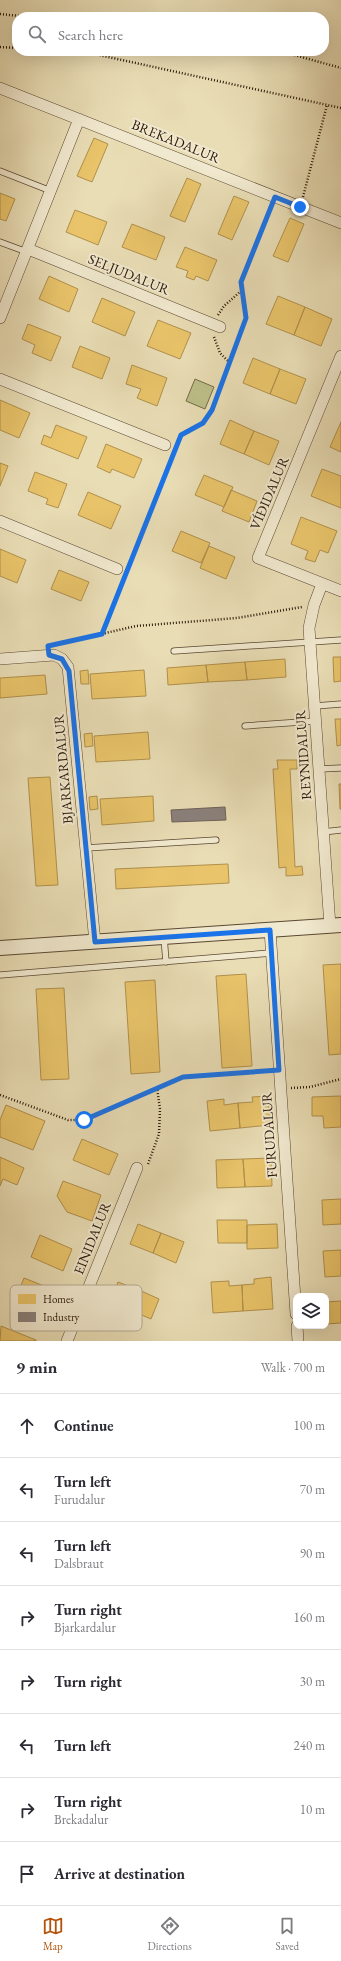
<!DOCTYPE html>
<html lang="en">
<head>
<meta charset="utf-8">
<style>
  body { margin:0; font-family:"EB Garamond",serif; background:#f7f7f7; color:#2b2b33 }
  .controls { position:absolute; right:12px; bottom:12px; display:grid; overflow:hidden; border-radius:8px; box-shadow:0 4px 16px #0002 }
  .controls button { width:36px; height:36px; display:grid; place-items:center; padding:0; border:0; border-bottom:1px solid #e1e1e2; background:#fff; color:#2b2b33; font:20px sans-serif }
  .stop { position:absolute; width:12px; height:12px; margin:-9px; border:3px solid #1a73e8; border-radius:50%; background:#fff }
  .stop.end { background:#1a73e8; border-color:#fff; box-shadow:0 1px 4px #0008 }
  .list { margin:0; padding:0; list-style:none }
  h2 { display:flex; justify-content:space-between; align-items:center; height:52px; margin:0; padding:0 16px; font-size:17px }
  h2 small { font-size:13px; font-weight:400; color:#7c7c81 }
  .list li { display:grid; grid-template-columns:26px 1fr auto; gap:12px; align-items:center; box-sizing:border-box; height:64px; padding:0 16px; border-top:1px solid #e1e1e2 }
  .list b { display:block; font-size:15px; white-space:nowrap }
  .list p { margin:0; font-size:13px; white-space:nowrap; color:#7c7c81 }
  .list em { font-size:13px; font-style:normal; color:#7c7c81 }
  .icon { flex:none; width:22px; height:22px; fill:none; stroke:currentColor; stroke-width:2; stroke-linecap:round; stroke-linejoin:round }
  .map { position:relative; flex:none; width:341px; height:1341px; overflow:hidden }
  .search { position:absolute; background:#fff; box-shadow:0 4px 16px #0002; left:12px; right:12px; top:12px; height:44px; display:flex; align-items:center; gap:10px; box-sizing:border-box; padding:0 14px; border-radius:16px; color:#7c7c81; font-size:15px }
  .sheet { height:564px; background:#fff }
  nav { display:flex; justify-content:space-around; align-items:center; box-sizing:border-box; height:56px; border-top:1px solid #e1e1e2; background:#fff; font-size:11px; color:#7c7c81 }
  nav a { display:grid; justify-items:center; gap:2px }
  nav .on { color:#b45309 }
  .map>svg:first-child { display:block }
  .green { fill:#bcbf89; stroke:#746b48 }
  .homes { fill:#e9c46a; stroke:#b0904c }
  .industry { fill:#8a817c; stroke:#6e6159 }
  .lines { fill:none; stroke-linecap:round; stroke-linejoin:round }
  .service-casing { stroke:#5a4832; stroke-width:7 }
  .minor-casing { stroke:#5a4832; stroke-width:12 }
  .tertiary-casing { stroke:#5a4832; stroke-width:16 }
  .path { stroke:#2b1707; stroke-width:2.5; stroke-dasharray:1 2; stroke-linecap:butt }
  .service { stroke:#f1e9cf; stroke-width:5.5 }
  .minor { stroke:#f1e9cf; stroke-width:11 }
  .tertiary { stroke:#f1e9cf; stroke-width:14 }
  .route { stroke:#1a73e8; stroke-width:5 }
  .labels { text-anchor:middle; dominant-baseline:central; stroke-width:4; stroke-linejoin:round; paint-order:stroke }
  .street-label { font-size:14px; fill:#2b1707; stroke:#f1e9cf }
  .key { fill:#f1e9cf; stroke:#b6aa93; stroke-width:1 }
  .key-label { font-size:11px; fill:#2b1707 }
</style>
</head>
<body>
<div class="map">
<svg width="341" height="1341" viewBox="0 0 341 1341">
  <rect width="100%" height="100%" fill="#e9ddb5"/>
  <filter id="stains"><feTurbulence type="fractalNoise" baseFrequency=".005" numOctaves="4"/><feColorMatrix values="0 0 0 0 .2 0 0 0 0 .09 0 0 0 0 .02 0 0 0 .5 -.17"/></filter>
  <radialGradient id="worn" r=".72"><stop offset=".6" stop-color="#630" stop-opacity="0"/><stop offset="1" stop-color="#630" stop-opacity=".3"/></radialGradient>
  <path class="green" d="M195,379L214,387L205,409L186,401Z"/>
  <path class="homes" d="M94,138L108,144L92,182L77,176Z
    M187,178L201,184L185,222L170,216Z
    M0,193L15,199L6,221L0,219Z
    M234,196L249,202L232,240L218,234Z
    M75,210L107,222L98,245L66,232Z
    M290,218L304,224L288,262L273,256Z
    M132,224L165,237L156,260L122,247Z
    M185,247L217,260L208,281L196,276L194,280L186,277L188,271L176,267Z
    M49,276L78,289L69,312L39,299Z
    M278,296L305,307L294,335L266,324Z
    M102,298L135,312L125,336L92,322Z
    M305,307L332,319L321,346L294,335Z
    M158,320L191,333L180,359L147,346Z
    M28,324L61,337L51,361L32,353L35,345L22,339Z
    M80,346L110,358L102,379L72,367Z
    M253,358L280,369L270,394L243,383Z
    M132,365L167,378L157,406L137,398L141,389L126,384Z
    M280,369L306,379L296,404L270,394Z
    M0,400L30,413L19,438L0,430Z
    M230,420L254,431L244,454L220,444Z
    M341,422V452L330,447Z
    M56,425L87,437L78,459L41,444L44,435L51,438Z
    M254,431L279,441L269,465L244,454Z
    M106,444L142,459L134,478L112,469L110,473L97,467Z
    M0,463L8,466L0,486Z
    M322,469L341,476V508L311,496Z
    M35,472L67,484L58,508L46,504L48,499L28,491Z
    M204,475L233,487L224,507L195,495Z
    M231,490L257,501L249,522L222,511Z
    M88,492L121,506L111,529L78,515Z
    M301,517L337,531L328,553L320,550L315,562L305,559L308,551L291,544Z
    M181,531L210,543L201,563L172,551Z
    M209,546L235,557L226,579L200,568Z
    M0,549L26,560L17,583L0,576Z
    M59,570L89,582L81,601L51,589Z
    M333,657H341V681L334,682Z
    M285,659L286,677L247,680L245,662Z
    M245,662L247,680L208,682L206,665Z
    M206,665L208,682L168,685L167,668Z
    M88,670L89,684H81L80,671Z
    M144,670L146,696L92,699L90,674Z
    M45,675L47,694L0,698V678Z
    M335,719H341V745L337,746Z
    M148,732L150,759L96,762L94,736Z
    M92,733L93,746L85,747L84,734Z
    M277,760H297V769H290L295,867L302,866L303,875L286,876V867L279,868L273,769H278Z
    M50,777L58,885L36,886L28,778Z
    M339,784H341V809H340Z
    M97,796L98,809L90,810L89,797Z
    M153,796L154,821L102,825L100,799Z
    M228,864L229,883L116,889L115,869Z
    M341,964V1054L329,1055L323,965Z
    M246,974L252,1066L222,1068L216,976Z
    M155,980L160,1072L131,1074L125,982Z
    M64,988L69,1079L41,1080L36,989Z
    M268,1096L270,1125L240,1128L238,1103L253,1102L252,1097Z
    M341,1096V1127L324,1128L323,1116H312V1097Z
    M224,1099V1105L238,1103L240,1128L210,1131L207,1101Z
    M6,1105L45,1121L33,1150L0,1137V1120Z
    M82,1139L118,1154L109,1175L73,1160Z
    M0,1157L24,1168L17,1185L3,1179L0,1186Z
    M271,1158L272,1186L245,1187L243,1159Z
    M243,1159L245,1187L217,1188L216,1160Z
    M63,1181L101,1195L92,1221L67,1212L57,1196Z
    M341,1199V1224L323,1225L322,1200Z
    M217,1220H247V1243H218Z
    M138,1224L161,1233L153,1253L130,1244Z
    M277,1224L278,1248L247,1249V1225Z
    M161,1233L184,1242L176,1263L153,1253Z
    M40,1235L72,1249L63,1271L31,1257Z
    M341,1250V1276L325,1277L323,1251Z
    M271,1277L273,1309L243,1311L242,1285L254,1284V1279Z
    M24,1278L59,1292L52,1309L43,1305L39,1313L19,1305L23,1295L18,1293Z
    M229,1281V1286L242,1285L243,1311L213,1313L211,1282Z
    M118,1282L139,1290L130,1310L110,1302Z
    M139,1290L159,1299L151,1319L130,1310Z
    M341,1301V1323L326,1324V1302Z
    M1,1326L36,1340V1341H0Z"/>
  <path class="industry" d="M225,807L226,820L172,822L171,810Z"/>
  <g class="lines">
    <g class="service-casing">
      <path id="service" d="M0,171L51,191
        M0,242L27,252
        M174,651L341,640
        M315,706L341,704
        M245,726L316,721
        M319,769L341,768
        M323,832L341,830
        M86,848L216,840
        M164,937L166,962
        M0,975L271,953"/>
    </g>
    <g class="minor-casing">
      <path id="minor" d="M0,88L341,223
        M28,249L220,327
        M0,318L79,119
        M341,356L258,558L341,591
        M0,379L165,445
        M0,521L117,569
        M322,584L314,605L309,628L330,926
        M0,659L54,655L62,659L68,667L95,942
        M270,930L296,1314
        M297,1326L298,1341
        M67,1341L137,1168"/>
    </g>
    <g class="tertiary-casing">
      <path id="tertiary" d="M0,948L341,925"/>
    </g>
    <path class="path" d="M0,14L30,17
      M0,47L17,48
      M61,51L90,53L341,108
      M280,51L341,68
      M303,197L327,105
      M218,315L224,306L242,290
      M214,337L220,353L230,363
      M177,446L181,435L203,423L213,410L246,318L241,282L271,208
      M129,567L175,452
      M102,634L124,579
      M58,644L136,626L237,618L302,607
      M291,1088L310,1087L341,1079
      M0,1095L68,1120H84L183,1077L268,1071
      M148,1164L159,1134L160,1109L157,1088"/>
    <use href="#service" class="service"/>
    <use href="#minor" class="minor"/>
    <use href="#tertiary" class="tertiary"/>
  </g>
  <g class="lines">
    <path class="route" d="M84,1120L183,1077L279,1070L270,930L95,942L69,671L62,659L49,655L48,646L102,634L181,435L203,423L212,410L246,318L241,282L275,197L300,207"/>
  </g>
  <g class="labels">
    <g class="street-label">
      <text transform="translate(176 141) rotate(22)">BREKADALUR</text>
      <text transform="translate(129 274) rotate(22)">SELJUDALUR</text>
      <text transform="translate(269 493) rotate(-67)">VÍÐIDALUR</text>
      <text transform="translate(303 755) rotate(-94)">REYNIDALUR</text>
      <text transform="translate(63 769) rotate(-95)">BJARKARDALUR</text>
      <text transform="translate(269 1135) rotate(-94)">FURUDALUR</text>
      <text transform="translate(92 1238) rotate(-68)">EINIDALUR</text>
    </g>
  </g>
  <rect x="10" y="1285" width="132" height="46" rx="6" class="key"/>
  <rect x="18" y="1294" width="18" height="10" fill="#e9c46a"/>
  <rect x="18" y="1312" width="18" height="10" fill="#8a817c"/>
  <g class="key-label">
    <text x="43" y="1303">Homes</text>
    <text x="43" y="1321">Industry</text>
  </g>
  <rect width="100%" height="100%" filter="url(#stains)"/>
  <rect width="100%" height="100%" fill="url(#worn)"/>
</svg>
<div class="controls">
<button><svg class="icon" aria-label="layers" viewBox="0 0 24 24"><path d="M12 4l9 5-9 5-9-5zM3 14l9 5 9-5"/></svg></button>
</div>
<div class="stop" style="left:84px;top:1120px"></div>
<div class="stop end" style="left:300px;top:207px"></div>
<div class="search"><svg class="icon" aria-label="search" viewBox="0 0 24 24"><circle cx="10" cy="10" r="6"/><path d="M15 15l6 6"/></svg>Search here</div>
</div>
<section class="sheet">
<h2>9 min<small>Walk · 700 m</small></h2>
<ul class="list">
<li><svg class="icon" aria-label="ahead" viewBox="0 0 24 24"><path d="M12 20V5M6 11l6-6 6 6"/></svg><div><b>Continue</b></div><em>100 m</em></li>
<li><svg class="icon" aria-label="left" viewBox="0 0 24 24"><path d="M17 20v-9H6M10 6l-5 5 5 5"/></svg><div><b>Turn left</b><p>Furudalur</p></div><em>70 m</em></li>
<li><svg class="icon" aria-label="left" viewBox="0 0 24 24"><path d="M17 20v-9H6M10 6l-5 5 5 5"/></svg><div><b>Turn left</b><p>Dalsbraut</p></div><em>90 m</em></li>
<li><svg class="icon" aria-label="right" viewBox="0 0 24 24"><path d="M7 20v-9h11M14 6l5 5-5 5"/></svg><div><b>Turn right</b><p>Bjarkardalur</p></div><em>160 m</em></li>
<li><svg class="icon" aria-label="right" viewBox="0 0 24 24"><path d="M7 20v-9h11M14 6l5 5-5 5"/></svg><div><b>Turn right</b></div><em>30 m</em></li>
<li><svg class="icon" aria-label="left" viewBox="0 0 24 24"><path d="M17 20v-9H6M10 6l-5 5 5 5"/></svg><div><b>Turn left</b></div><em>240 m</em></li>
<li><svg class="icon" aria-label="right" viewBox="0 0 24 24"><path d="M7 20v-9h11M14 6l5 5-5 5"/></svg><div><b>Turn right</b><p>Brekadalur</p></div><em>10 m</em></li>
<li><svg class="icon" aria-label="arrive" viewBox="0 0 24 24"><path d="M6 21V4h12l-3 4 3 4H6"/></svg><div><b>Arrive at destination</b></div></li>
</ul>
</section>
<nav>
<a class="on"><svg class="icon" aria-label="map" viewBox="0 0 24 24"><path d="M3 6l6-2 6 2 6-2v14l-6 2-6-2-6 2zM9 4v14M15 6v14"/></svg>Map</a>
<a><svg class="icon" aria-label="directions" viewBox="0 0 24 24"><path d="M12 3l9 9-9 9-9-9zM9 14v-3h6M13 9l2 2-2 2"/></svg>Directions</a>
<a><svg class="icon" aria-label="saved" viewBox="0 0 24 24"><path d="M7 4h10v16l-5-4-5 4z"/></svg>Saved</a>
</nav>
</body>
</html>
